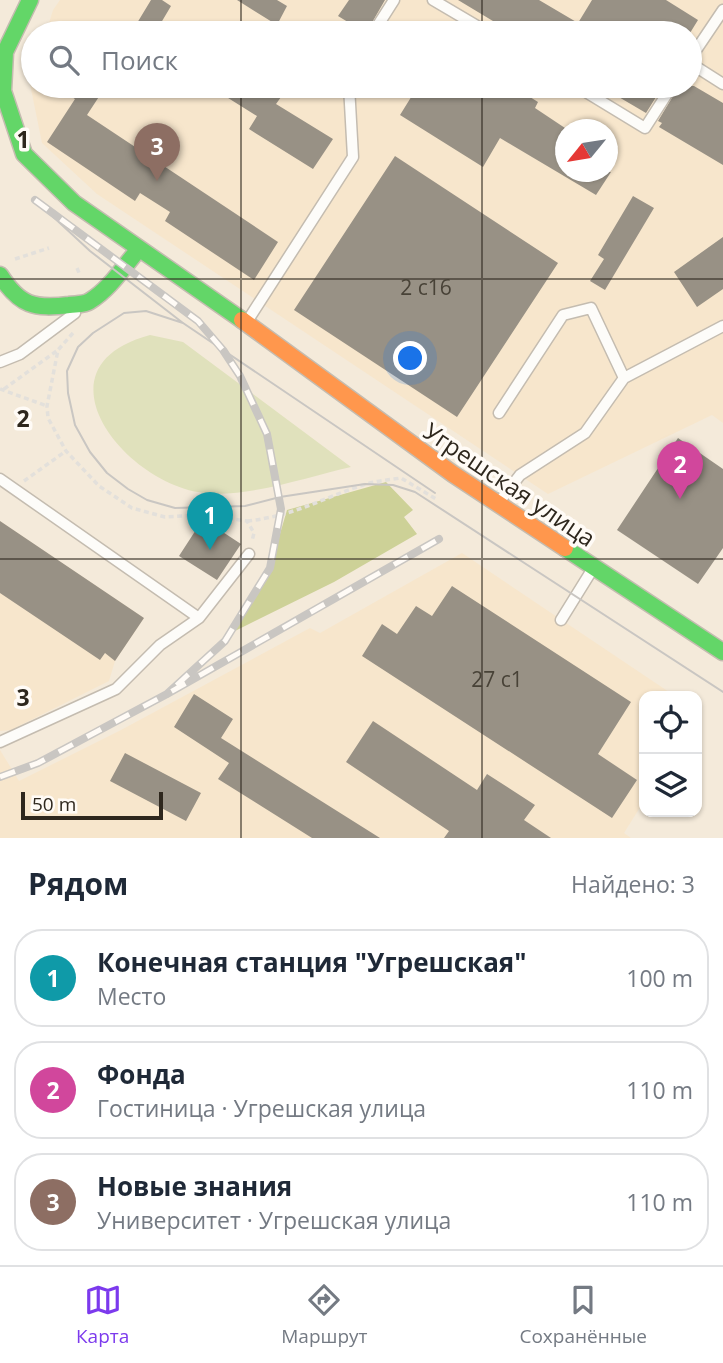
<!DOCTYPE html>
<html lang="ru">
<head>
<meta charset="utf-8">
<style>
  body { margin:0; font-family:"Open Sans",sans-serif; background:#f6f6f7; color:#1f2937 }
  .controls { position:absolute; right:21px; bottom:21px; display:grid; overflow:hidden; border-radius:14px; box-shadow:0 2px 5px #0004 }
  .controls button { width:63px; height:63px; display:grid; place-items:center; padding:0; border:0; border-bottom:2px solid #e0e1e3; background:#fff; color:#1f2937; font:35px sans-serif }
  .compass { position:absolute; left:555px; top:119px; width:63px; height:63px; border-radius:50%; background:#fff; box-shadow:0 2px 5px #0004; rotate:240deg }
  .scale { position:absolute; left:21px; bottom:18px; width:142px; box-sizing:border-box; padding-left:7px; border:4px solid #2e271d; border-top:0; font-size:19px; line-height:24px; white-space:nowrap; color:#2e271d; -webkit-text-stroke:5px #fffbf6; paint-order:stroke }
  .you { position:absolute; left:411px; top:359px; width:24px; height:24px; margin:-18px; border:5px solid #fff; border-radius:50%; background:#1a73e8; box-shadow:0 0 0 10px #1a73e833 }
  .badge { display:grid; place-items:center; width:46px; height:46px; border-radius:50%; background:#7c3aed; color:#fff; font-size:23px; font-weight:700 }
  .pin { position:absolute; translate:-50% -58px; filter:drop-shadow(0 2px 4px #0008) }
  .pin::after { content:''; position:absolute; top:37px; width:24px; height:21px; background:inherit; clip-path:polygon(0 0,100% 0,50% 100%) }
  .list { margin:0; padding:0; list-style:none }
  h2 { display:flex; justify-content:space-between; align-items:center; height:91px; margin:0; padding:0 28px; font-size:30px }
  h2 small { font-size:23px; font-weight:400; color:#747a83 }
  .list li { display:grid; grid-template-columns:46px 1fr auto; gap:21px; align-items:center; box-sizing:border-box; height:98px; margin:0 14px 14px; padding:0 14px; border:2px solid #e0e1e3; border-radius:28px }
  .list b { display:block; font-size:26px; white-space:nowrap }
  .list p { margin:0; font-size:23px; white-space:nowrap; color:#747a83 }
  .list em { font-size:23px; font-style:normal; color:#747a83 }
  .icon { flex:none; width:38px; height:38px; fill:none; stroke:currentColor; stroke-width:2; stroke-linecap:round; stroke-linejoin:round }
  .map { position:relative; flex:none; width:723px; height:838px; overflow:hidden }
  .search { position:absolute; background:#fff; box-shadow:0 2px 5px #0004; left:21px; right:21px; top:21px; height:77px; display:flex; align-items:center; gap:18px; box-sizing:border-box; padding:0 24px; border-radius:38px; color:#747a83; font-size:26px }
  .sheet { height:427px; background:#fff }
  nav { display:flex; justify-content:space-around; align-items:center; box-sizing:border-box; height:98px; border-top:2px solid #e0e1e3; background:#fff; font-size:19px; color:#747a83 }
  nav a { display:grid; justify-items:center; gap:4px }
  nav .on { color:#7c3aed }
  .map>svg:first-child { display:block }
  .built { fill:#f7e6cc; fill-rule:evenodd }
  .green { fill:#e0e1bc }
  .forest { fill:#cdd197 }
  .building { fill:#989185 }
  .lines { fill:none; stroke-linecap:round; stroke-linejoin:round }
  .lane-casing { stroke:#c4bcb0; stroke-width:13 }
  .fast-casing { stroke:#c4bcb0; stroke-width:19 }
  .slow-casing { stroke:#c4bcb0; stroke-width:19 }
  .path { stroke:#e3e0db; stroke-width:3.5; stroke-dasharray:5 3.5; stroke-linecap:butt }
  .lane { stroke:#fdfcf9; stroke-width:10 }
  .fast { stroke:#63d668; stroke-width:16 }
  .slow { stroke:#ff974d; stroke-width:16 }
  .tram { stroke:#c9c6c2; stroke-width:2 }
  .rail-casing { stroke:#c9c6c2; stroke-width:8 }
  .rail { stroke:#fffbf6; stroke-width:5; stroke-dasharray:16; stroke-linecap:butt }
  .grid { fill:none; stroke:#2e271d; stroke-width:2; stroke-opacity:0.55 }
  .labels { text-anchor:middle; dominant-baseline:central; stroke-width:7; stroke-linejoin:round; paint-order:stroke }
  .number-label { font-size:21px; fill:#484237 }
  .street-label { font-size:24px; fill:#2e271d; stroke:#fffbf6 }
  .grid-label { font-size:23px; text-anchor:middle; font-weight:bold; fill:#2e271d; stroke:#fffbf6; stroke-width:7; stroke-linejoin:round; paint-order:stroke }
</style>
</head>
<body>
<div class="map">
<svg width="723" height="838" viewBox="0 0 723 838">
  <rect width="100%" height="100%" fill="#f4eada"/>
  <path class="built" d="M60,0H723V423L712,415L548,494L97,194L42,143L30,84L33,75V86H690V33H46L53,10ZM566,130H608V172H566Z
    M0,521L144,618L115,661L109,681L11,730L0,731Z
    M462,553L675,696H644V801L624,833L631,838H0V750L19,781L121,730L310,628L320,633Z"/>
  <path class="green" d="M150,335L183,342L351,467C306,477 243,500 198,492C120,478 34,366 150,335Z"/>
  <path class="forest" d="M386,482L413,510L404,517L417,534L334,582L233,632L270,568L287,510Z"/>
  <path class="building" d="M151,0H162L171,6L155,33H131Z
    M237,0H277L287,6L277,25Z
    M349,0H385L366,33L338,16Z
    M458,0H539L578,23L592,0H666L698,20L690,33H513Z
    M54,86H106L87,115L278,242L254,280L165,221L170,212L140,193L135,201L47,142L75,99Z
    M209,86H289L276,104L333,139L313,169L249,129L257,116Z
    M418,86H499L518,97L522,92L538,102L535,108L565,128V172H611L596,195L500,138L483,167L400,115Z
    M600,86H663L646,113Z
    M679,86H694L723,103V165L659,127L662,123L658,121Z
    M395,156L558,263L457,417L294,310Z
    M633,196L654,208L605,290L590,281L604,259L598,255Z
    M723,237V289L697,307L674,272Z
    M678,438L723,469V548L698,584L617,530Z
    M203,519L241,544L217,580L179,556Z
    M0,521L144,618L115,661L105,653L100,660L0,593Z
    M452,586L631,702L598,754L637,780L612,818L362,656L382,624L397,634L416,606L432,616Z
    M194,694L233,719L221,738L380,838H312L218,779L229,763L174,727Z
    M373,721L477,790L487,774L535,805L524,820L551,838H444L449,831L346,762Z
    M125,753L201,793L186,821L110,781Z"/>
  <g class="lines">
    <g class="lane-casing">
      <path id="lane" d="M433,0L489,33
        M373,33L394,0
        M690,59L723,10
        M690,63L723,84
        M576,86L645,128L672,86
        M248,320L353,157L349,86
        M0,362L20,354L75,313
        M499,413L563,315L591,308L624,378
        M0,479L199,618
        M500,501L520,475L585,433L624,378L723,326
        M561,620L592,570
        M0,742L116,689L160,645L199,618L249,554"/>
    </g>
    <g class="fast-casing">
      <path id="fast" d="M30,0L5,52L3,91L24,154L74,203L242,320
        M0,275C20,306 34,309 69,305C76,304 84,305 90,301C110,289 124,266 139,249
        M565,548L723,652"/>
    </g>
    <g class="slow-casing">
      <path id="slow" d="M242,320L453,474L565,548"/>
    </g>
    <path class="path" d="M15,259L49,248
      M77,268L80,275
      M73,333L58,350L47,406L48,418L66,451L99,486L132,508L165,517L201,515L247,521L254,533L252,541
      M0,389L47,406
      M4,389L58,350
      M24,481L66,451
      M247,521C294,516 320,499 363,485C375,481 388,480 401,478L436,499"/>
    <use href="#lane" class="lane"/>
    <use href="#fast" class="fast"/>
    <use href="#slow" class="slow"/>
    <path class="tram" d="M35,200L90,251L183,323L435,493
      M183,323L146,311L124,313L93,333L78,347L67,371L68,393L75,425L90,452L107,473L128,489L147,500L175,508L245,506L280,497L365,484L393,485L415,492L723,692"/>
    <g class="rail-casing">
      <path id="rail" d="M35,200L198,321L223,350L240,376L267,434L281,509L270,568L225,641L167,694
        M0,777L38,763L167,694L439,539"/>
    </g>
    <use href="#rail" class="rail"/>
  </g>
  <path class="grid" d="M241,0V33M482,0V33M241,86V838M482,86V838M0,279H723M0,559H723"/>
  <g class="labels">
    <g class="number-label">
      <text x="426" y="287">2 с16</text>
      <text x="497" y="679">27 с1</text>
    </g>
    <g class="street-label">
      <text transform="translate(510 484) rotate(34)">Угрешская улица</text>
    </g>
  </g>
  <g class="grid-label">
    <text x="23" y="148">1</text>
    <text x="23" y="427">2</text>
    <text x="23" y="706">3</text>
  </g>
</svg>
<div class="controls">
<button><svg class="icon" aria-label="locate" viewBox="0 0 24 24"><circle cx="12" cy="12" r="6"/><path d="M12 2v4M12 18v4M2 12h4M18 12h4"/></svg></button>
<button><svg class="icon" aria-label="layers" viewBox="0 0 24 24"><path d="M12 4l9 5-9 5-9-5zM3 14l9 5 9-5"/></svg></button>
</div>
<svg class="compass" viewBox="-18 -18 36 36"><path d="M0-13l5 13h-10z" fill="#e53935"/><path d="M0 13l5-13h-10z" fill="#747a83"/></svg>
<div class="scale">50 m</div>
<div class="you"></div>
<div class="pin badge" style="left:210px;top:550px;background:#0f9aa8">1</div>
<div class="pin badge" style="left:680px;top:499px;background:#d1479c">2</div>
<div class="pin badge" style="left:157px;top:181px;background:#8d6e63">3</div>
<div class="search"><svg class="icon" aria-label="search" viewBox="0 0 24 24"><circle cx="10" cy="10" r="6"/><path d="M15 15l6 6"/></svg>Поиск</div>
</div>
<section class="sheet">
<h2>Рядом<small>Найдено: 3</small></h2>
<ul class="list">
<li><span class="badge" style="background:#0f9aa8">1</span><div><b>Конечная станция &quot;Угрешская&quot;</b><p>Место</p></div><em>100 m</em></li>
<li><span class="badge" style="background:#d1479c">2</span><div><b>Фонда</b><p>Гостиница · Угрешская улица</p></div><em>110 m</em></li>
<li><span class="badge" style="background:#8d6e63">3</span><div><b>Новые знания</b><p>Университет · Угрешская улица</p></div><em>110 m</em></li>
</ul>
</section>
<nav>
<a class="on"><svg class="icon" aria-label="map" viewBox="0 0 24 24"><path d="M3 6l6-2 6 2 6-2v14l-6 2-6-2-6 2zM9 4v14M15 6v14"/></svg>Карта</a>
<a><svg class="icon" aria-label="directions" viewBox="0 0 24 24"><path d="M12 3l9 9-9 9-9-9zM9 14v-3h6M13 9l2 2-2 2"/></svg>Маршрут</a>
<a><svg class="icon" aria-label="saved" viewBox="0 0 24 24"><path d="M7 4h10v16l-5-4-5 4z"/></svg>Сохранённые</a>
</nav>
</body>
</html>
